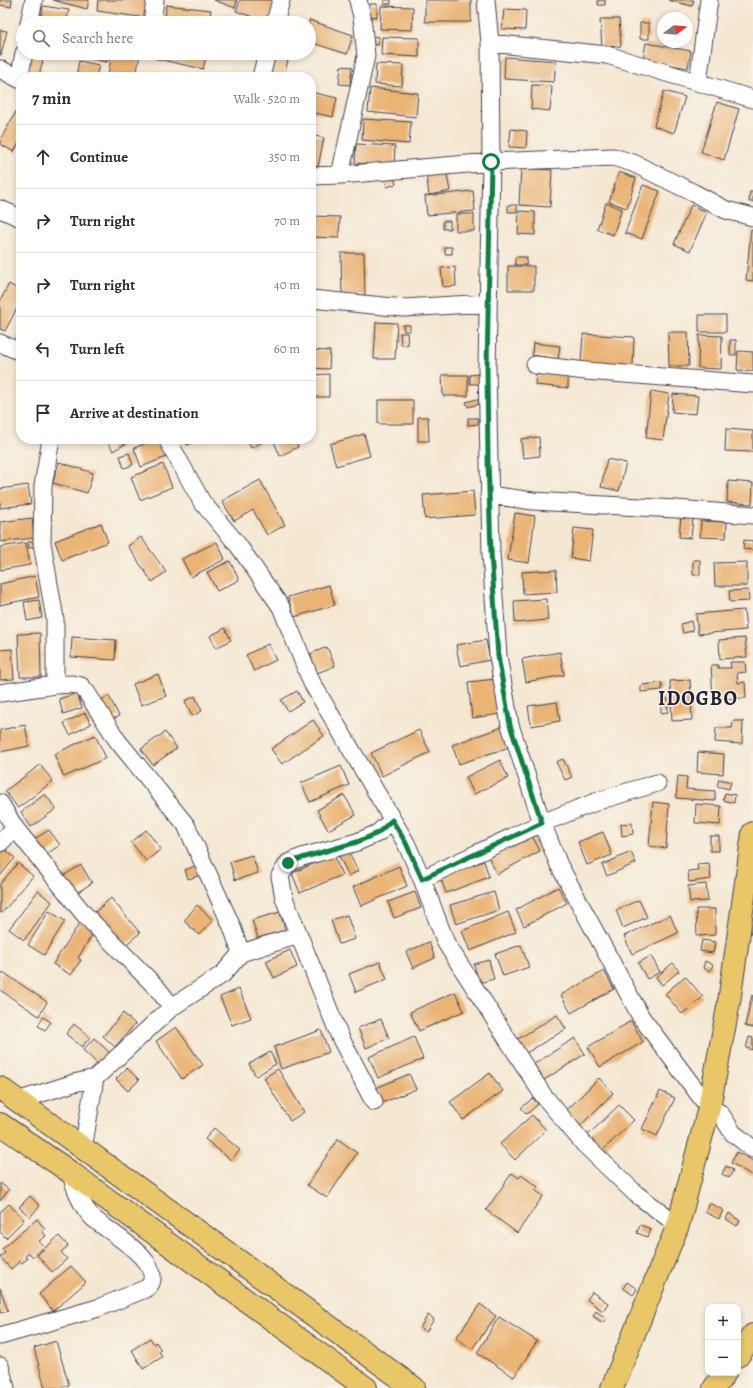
<!DOCTYPE html>
<html lang="en">
<head>
<meta charset="utf-8">
<style>
  body { margin:0; font-family:Alegreya,serif; background:#f2f2f3; color:#2b2b33 }
  .controls { position:absolute; right:12px; bottom:12px; display:grid; overflow:hidden; border-radius:8px; box-shadow:0 2px 6px #0003 }
  .controls button { width:36px; height:36px; display:grid; place-items:center; padding:0; border:0; border-bottom:1px solid #e1e1e2; background:#fff; color:#2b2b33; font:20px sans-serif }
  .compass { position:absolute; left:657px; top:12px; width:36px; height:36px; border-radius:50%; background:#fff; box-shadow:0 2px 6px #0003; rotate:74deg }
  .stop { position:absolute; width:12px; height:12px; margin:-9px; border:3px solid #0b8043; border-radius:50%; background:#fff }
  .stop.end { background:#0b8043; border-color:#fff; box-shadow:0 1px 4px #0008 }
  .list { margin:0; padding:0; list-style:none }
  h2 { display:flex; justify-content:space-between; align-items:center; height:52px; margin:0; padding:0 16px; font-size:17px }
  h2 small { font-size:13px; font-weight:400; color:#7c7c81 }
  .list li { display:grid; grid-template-columns:26px 1fr auto; gap:12px; align-items:center; box-sizing:border-box; height:64px; padding:0 16px; border-top:1px solid #e1e1e2 }
  .list b { display:block; font-size:15px; white-space:nowrap }
  .list em { font-size:13px; font-style:normal; color:#7c7c81 }
  .icon { flex:none; width:22px; height:22px; fill:none; stroke:currentColor; stroke-width:2; stroke-linecap:round; stroke-linejoin:round }
  .map { position:relative; flex:none; width:753px; height:1388px; overflow:hidden }
  .search { position:absolute; background:#fff; box-shadow:0 2px 6px #0003; left:16px; top:16px; width:300px; height:44px; display:flex; align-items:center; gap:10px; box-sizing:border-box; padding:0 14px; border-radius:22px; color:#7c7c81; font-size:15px }
  .panel { position:absolute; background:#fff; box-shadow:0 2px 6px #0003; left:16px; top:72px; width:300px; height:372px; border-radius:16px }
  .map>svg:first-child { display:block }
  .building { fill:#eab474 }
  .lines { fill:none; stroke-linecap:round; stroke-linejoin:round }
  .minor-casing { stroke:#424052; stroke-width:19 }
  .major-casing { stroke:#424052; stroke-width:24 }
  .highway-casing { stroke:#424052; stroke-width:24 }
  .minor { stroke:#fff; stroke-width:17 }
  .major { stroke:#e9c769; stroke-width:22 }
  .highway { stroke:#e9c769; stroke-width:22 }
  .route { stroke:#0b8043; stroke-width:5 }
  .labels { text-anchor:middle; dominant-baseline:central; stroke-width:3; stroke-linejoin:round; paint-order:stroke }
  .district-label { font-size:20px; font-weight:bold; letter-spacing:1px; fill:#22223b; stroke:#f7f3e8 }
</style>
</head>
<body>
<div class="map">
<svg width="753" height="1388" viewBox="0 0 753 1388">
  <rect width="100%" height="100%" fill="#f7f3e8"/>
  <filter id="ink" filterUnits="userSpaceOnUse"><feTurbulence type="fractalNoise" baseFrequency=".025" numOctaves="2"/><feDisplacementMap in="SourceGraphic" scale="8" xChannelSelector="R" yChannelSelector="G"/><feConvolveMatrix kernelMatrix="1 2 1 2 8 2 1 2 1" color-interpolation-filters="sRGB"/></filter>
  <filter id="wash" filterUnits="userSpaceOnUse"><feTurbulence type="fractalNoise" baseFrequency=".012" numOctaves="4" result="noise"/><feDisplacementMap in="SourceGraphic" scale="16" xChannelSelector="R" yChannelSelector="G"/><feGaussianBlur stdDeviation="0.9" result="paint"/><feColorMatrix in="noise" values="0 0 0 0 0 0 0 0 0 0 0 0 0 0 0 0 0 1.4 0 .05"/><feComposite in="paint" operator="in"/></filter>
  <g filter="url(#wash)">
    <rect width="100%" height="100%" fill="#f5e8d3"/>
    <g id="blocks">
      <path class="building" d="M0,0H12L11,7L0,5Z
        M53,0H89L87,9Z
        M98,0H149L147,18L97,11Z
        M214,0H237L235,8Z
        M240,0H275L269,23L236,11Z
        M384,0H391V4H384Z
        M425,0H471V22H425Z
        M598,0H605V5H598Z
        M668,0H694L692,6Z
        M370,4H377V17L369,16Z
        M166,5L211,10L209,23H165Z
        M43,6L69,10L66,23H40Z
        M381,6L413,7L412,30L380,29Z
        M504,9L526,10L525,30L502,29Z
        M96,18L127,22V23H95Z
        M600,19H619L621,46L602,47Z
        M309,20L353,35L347,54L309,42Z
        M640,23H649V39H640Z
        M0,30L7,31L1,55H0Z
        M372,36L379,37L378,45L371,44Z
        M382,37L419,38V57L381,55Z
        M646,43L691,51L688,68L643,60Z
        M31,53H45L39,75L26,72Z
        M87,53H109L107,62L86,58Z
        M112,53L140,54L136,77H119L108,75Z
        M154,53H207L203,69L153,58Z
        M271,56L288,60L284,77H266Z
        M505,57L556,61L554,82L504,79Z
        M79,61L99,65L96,77H76Z
        M376,64L403,65L402,86L375,84Z
        M341,66L352,67L350,85L339,84Z
        M532,85L552,86L550,111L531,109Z
        M370,88L418,93L416,117L368,112Z
        M664,91L685,97L674,133L654,126Z
        M311,92L337,98L333,117L311,112Z
        M717,102L739,109L724,160L701,152Z
        M21,103V139L14,152L0,144V140Z
        M363,119L411,122L409,144L362,140Z
        M511,129L527,131L526,148L509,147Z
        M311,135L324,138L318,167L311,165Z
        M356,144L395,146L394,165L355,163Z
        M521,168L552,170L550,207L519,205Z
        M446,170L450,191L429,195L426,173Z
        M619,172L636,178L627,208L609,202Z
        M393,175L396,184L387,187L384,178Z
        M643,185L660,191L642,239L625,233Z
        M473,191L475,211L427,215L425,196Z
        M750,192H753V202H749Z
        M606,203L622,209L613,235L597,229Z
        M508,205H517V212H508Z
        M691,205L707,212L690,251L674,244Z
        M519,211L535,212V235L518,234Z
        M456,214H474V231H456Z
        M312,216L340,217L339,238L312,237Z
        M443,221H450V229H443Z
        M751,229L753,230V281L746,280Z
        M445,247H452V254H445Z
        M341,253H364L365,295L342,296Z
        M515,257H527L526,265H515Z
        M508,266H534V290H508Z
        M455,267L456,286L443,287L441,268Z
        M9,284L21,291V300L5,331L0,329V301Z
        M699,315H726V332H699Z
        M376,322L397,323L395,359H374Z
        M403,325H410V331H404Z
        M21,328V343L16,341Z
        M668,332H688L689,366H669Z
        M400,333H407L408,345H401Z
        M583,334L634,337L633,366L581,363Z
        M699,335L722,336L721,369L698,368Z
        M730,340H736V355H730Z
        M533,343L560,346L558,359L532,355Z
        M311,350L330,351L329,369L311,368Z
        M738,351L753,352V371L737,370Z
        M536,373L568,376V388L535,385Z
        M329,374V397H311V375Z
        M478,374L479,384H470V375Z
        M442,375H468V396H443Z
        M651,391L669,394L663,440L646,438Z
        M673,394L698,396L696,414L672,412Z
        M477,399L479,404L468,407L466,402Z
        M378,400H413V424H378Z
        M418,417H428L429,441H418Z
        M468,418H478V424L468,425Z
        M726,429L753,431V452L725,451Z
        M364,434L370,456L336,466L330,444Z
        M539,437L540,456L523,458L521,439Z
        M106,439H134L113,451Z
        M157,439H162L169,456L141,467L134,448Z
        M184,439H200L187,445Z
        M246,439H268L251,448Z
        M273,439H295L298,447L280,456Z
        M129,453L133,465L124,468L120,456Z
        M607,459L626,463L619,491L601,487Z
        M59,462L93,473L87,493L53,483Z
        M163,464L172,487L140,500L131,477Z
        M260,480L285,525L267,535L253,510L234,521L222,501Z
        M728,481L753,483L752,504L727,502Z
        M28,485L31,504L0,508V489Z
        M473,491L475,515L425,519L423,495Z
        M515,513L535,516L529,563L508,560Z
        M681,516L693,518L691,538L679,537Z
        M32,518L34,538L0,542V522Z
        M701,521L727,522L726,538L700,537Z
        M101,523L108,542L62,560L55,541Z
        M574,528L593,530L589,561L571,558Z
        M141,537L166,572L152,582L128,546Z
        M744,540L753,541V550L743,549Z
        M36,541L37,547L29,548L28,542Z
        M217,542L225,559L191,577L182,559Z
        M26,543L30,565L0,570V547Z
        M693,560H700V575H693Z
        M230,561L239,580L217,591L207,572Z
        M747,562V586H715L714,563Z
        M556,570L557,592L523,594L522,572Z
        M35,576L39,597L0,605V584Z
        M329,585L335,605L294,617L288,597Z
        M748,590L749,601L730,602L729,591Z
        M546,599L548,620L515,623L514,601Z
        M39,600L42,618L27,621L24,602Z
        M744,610L746,630L698,634L696,614Z
        M691,621L693,631L683,633L681,624Z
        M225,628L231,640L216,648L210,636Z
        M40,633L41,677H20L18,634Z
        M72,637L116,640L115,660L71,657Z
        M745,638L747,657L720,659L719,640Z
        M486,640L490,660L460,666L456,645Z
        M268,644L276,660L254,671L246,655Z
        M327,647L335,666L317,673L310,654Z
        M12,649L14,679L0,680V650Z
        M560,652L564,675L526,682L522,659Z
        M730,662H745L746,672L737,673L738,683L745,682L746,698L713,699L711,665H718V668H731Z
        M158,674L166,696L141,705L133,684Z
        M496,679L501,714L472,718L468,682Z
        M690,680L692,720L672,721L670,681Z
        M662,683V690L641,692V685Z
        M297,691L303,702L288,711L281,700Z
        M77,693L82,708L63,714L59,699Z
        M109,696L119,716L109,721L99,701Z
        M195,696L202,711L192,716L185,701Z
        M667,698L668,712L661,713V699Z
        M557,702L560,721L531,726L528,706Z
        M85,713L91,724L70,735L64,723Z
        M313,720L324,736L282,764L271,749Z
        M733,721H743L742,744L715,742L716,728H732Z
        M25,725L29,746L0,752V730Z
        M505,726L512,746L459,764L452,745Z
        M419,730L430,752L382,776L371,753Z
        M165,732L177,748L153,765L141,749Z
        M95,735L106,758L64,777L54,754Z
        M698,752L724,754L723,774L697,772Z
        M563,759L572,777L565,780L556,762Z
        M500,760L508,778L474,794L466,777Z
        M40,765L53,781L18,808L5,791Z
        M341,766L349,785L310,802L301,783Z
        M678,776L687,777L686,789L715,791V801L676,798Z
        M719,779L731,782L729,789L717,786Z
        M725,793L735,795L734,803L723,800Z
        M45,794L56,809L31,827L21,812Z
        M344,795L356,815L328,830L317,810Z
        M653,802L669,804L666,848L649,846Z
        M696,804L721,806L720,825L695,823Z
        M632,823L633,834L622,836L621,824Z
        M49,830L60,845L44,856L33,840Z
        M146,830L161,849L146,861L131,842Z
        M530,832L540,851L497,874L487,855Z
        M603,832L612,855L587,865L578,842Z
        M710,836H719V851H710Z
        M0,845L15,858L0,876Z
        M346,847L358,871L349,876L337,852Z
        M631,852L636,863L607,876L602,865Z
        M252,855L258,873L235,880L230,862Z
        M334,855L342,875L300,893L292,873Z
        M484,861L489,877L446,893L440,876Z
        M18,863L33,876L2,913L0,912V884Z
        M709,863L711,879L689,882L688,871L698,870L697,864Z
        M81,865L92,883L75,894L63,876Z
        M195,866L198,876L188,879L185,870Z
        M399,866L407,886L361,906L353,887Z
        M706,884L708,901L690,902L688,886Z
        M558,887L567,903L524,926L516,910Z
        M38,891L52,902L24,940L9,929Z
        M415,892L421,908L394,918L388,902Z
        M494,892L499,910L456,924L450,905Z
        M111,898L140,933L124,946L95,912Z
        M639,900L647,917L623,928L616,910Z
        M197,905L213,920L199,935L184,921Z
        M696,909H715V935L697,936Z
        M49,911L65,921L44,955L28,945Z
        M280,912L285,930L258,938L252,920Z
        M508,912L516,932L470,951L462,931Z
        M347,915L355,939L339,944L331,920Z
        M670,915L678,933L632,954L624,936Z
        M81,921L95,930L78,958L81,960L71,975L53,964Z
        M702,940L715,942L713,953L700,951Z
        M429,942L435,958L413,968L406,952Z
        M521,945L529,967L503,976L495,954Z
        M290,950L297,967L274,978L266,961Z
        M651,956L660,972L647,979L638,963Z
        M489,960L494,979L479,983L474,964Z
        M705,961L713,965L710,971L703,968Z
        M380,962L387,979L356,992L349,974Z
        M673,963L679,971L662,985L656,977Z
        M604,971L614,989L571,1013L561,995Z
        M3,972L47,1002L39,1016L0,990V977Z
        M685,976L703,997L682,1014L665,994Z
        M239,989L251,1018L232,1025L220,997Z
        M455,992L464,1011L419,1031L410,1012Z
        M752,995H753V1028L745,1026Z
        M123,1013L135,1024L115,1047L103,1036Z
        M557,1015L566,1029L526,1053L518,1039Z
        M43,1017L51,1022L45,1030L38,1026Z
        M381,1019L389,1038L366,1048L358,1028Z
        M631,1021L643,1042L600,1067L588,1047Z
        M74,1024L90,1037L82,1047L66,1034Z
        M176,1027L203,1065L182,1079L156,1041Z
        M321,1030L329,1052L281,1069L274,1047Z
        M414,1037L423,1059L378,1078L369,1057Z
        M749,1037L753,1038V1050L746,1048Z
        M94,1038L114,1057L103,1069L83,1050Z
        M575,1038L585,1054L544,1080L534,1064Z
        M270,1052L276,1064L256,1076L249,1064Z
        M127,1068L139,1080L128,1091L116,1079Z
        M278,1069L304,1112L290,1121L264,1078Z
        M490,1073L503,1091L463,1120L450,1102Z
        M409,1074L416,1089L382,1103L376,1088Z
        M599,1078L613,1093L580,1126L566,1111Z
        M660,1091L675,1098L657,1136L642,1129Z
        M533,1098L538,1104L527,1114L521,1108Z
        M619,1105L634,1120L601,1152L586,1137Z
        M532,1115L546,1130L515,1160L500,1144Z
        M214,1128L240,1150L231,1160L205,1139Z
        M338,1139L357,1153L327,1198L307,1185Z
        M737,1152L753,1161V1176L731,1163Z
        M726,1166L733,1170L729,1178L722,1174Z
        M512,1173L519,1178L521,1175L538,1187L535,1190L543,1196L517,1233L486,1210Z
        M0,1183L9,1190L0,1201Z
        M30,1196L40,1206L30,1217L19,1207Z
        M709,1203L723,1210L719,1219L705,1212Z
        M9,1204L24,1220L6,1238L0,1232V1212Z
        M729,1213L740,1221L737,1226L726,1219Z
        M37,1219L45,1229L42,1231L46,1236L39,1241L44,1247L33,1257L29,1253L25,1256L27,1259L22,1263L20,1261L11,1269L0,1257L5,1253L2,1249Z
        M640,1225L651,1229L648,1237L637,1233Z
        M59,1236L68,1246L61,1252L67,1259L52,1272L37,1255Z
        M71,1266L86,1282L53,1311L39,1294Z
        M627,1282L637,1289L633,1295L623,1288Z
        M0,1288L8,1311L0,1313Z
        M592,1292L608,1303L603,1311L587,1300Z
        M480,1304L496,1316L472,1349L456,1338Z
        M596,1311L606,1318L603,1323L593,1316Z
        M428,1315L434,1319L426,1332L420,1328Z
        M499,1317L537,1341L514,1377L477,1353Z
        M150,1338L154,1344L156,1342L161,1350L159,1351L162,1357L143,1369L132,1350Z
        M56,1341L69,1385L58,1388H45L34,1348Z"/>
    </g>
  </g>
  <g filter="url(#ink)">
    <use href="#blocks" fill-opacity="0" stroke="#424052" stroke-width="1"/>
    <g class="lines">
      <g class="minor-casing">
        <path id="minor" d="M486,0L490,43L491,162L487,368L491,553L498,656L510,725L542,823L559,865L641,1017L709,1108L720,1113L733,1133L753,1149
          M29,23L34,0
          M152,23L155,0
          M275,23L281,0
          M490,43L607,55L753,99
          M0,69L21,80
          M261,77L267,53
          M19,79L24,53
          M698,82L709,0
          M340,175L366,56L362,17L358,0
          M311,176L340,175L491,162L613,157L633,163L694,193L726,210L753,217
          M0,209L21,218
          M311,299L404,308L488,303
          M0,343L21,352
          M535,365L586,371L753,384
          M51,439L43,486L42,543L55,619V685
          M167,439L202,502L238,545L281,607L312,683L406,843L422,879L446,943L543,1095L584,1144L636,1194L678,1225
          M489,495L533,501L676,509L753,515
          M0,693L55,685L72,684L81,686L87,693L117,740L186,825L232,927L241,953L223,974L172,1007L95,1078L74,1083L17,1101
          M0,803L15,828L84,914L157,988L172,1007
          M0,843L15,828
          M422,879L542,823L598,801L657,783
          M241,953L299,935
          M374,1102L340,1037L284,898L280,876L288,863L302,857L357,842L378,833L392,820
          M83,1149L95,1078
          M0,1336L98,1308L145,1289C147,1288 150,1285 151,1283C161,1260 107,1231 93,1218C80,1205 76,1189 70,1172
          M0,1366L6,1388"/>
      </g>
      <g class="major-casing">
        <path id="major" d="M738,1356L753,1335
          M714,1388L725,1373"/>
      </g>
      <g class="highway-casing">
        <path id="highway" d="M0,1088L414,1388
          M0,1124L70,1172L366,1388
          M612,1388L678,1225L709,1108L729,1002L753,833"/>
      </g>
      <use href="#minor" class="minor"/>
      <use href="#major" class="major"/>
      <use href="#highway" class="highway"/>
    </g>
  </g>
  <g class="lines" filter="url(#ink)">
    <path class="route" d="M288,863L302,858L357,842L378,833L392,820L406,843L422,879L542,823L510,725L498,656L491,552L488,459L487,368L491,162"/>
  </g>
  <g class="labels">
    <g class="district-label">
      <text x="698" y="698">IDOGBO</text>
    </g>
  </g>
</svg>
<div class="controls">
<button>+</button>
<button>−</button>
</div>
<svg class="compass" viewBox="-18 -18 36 36"><path d="M0-13l5 13h-10z" fill="#e53935"/><path d="M0 13l5-13h-10z" fill="#7c7c81"/></svg>
<div class="stop" style="left:491px;top:162px"></div>
<div class="stop end" style="left:288px;top:863px"></div>
<div class="search"><svg class="icon" aria-label="search" viewBox="0 0 24 24"><circle cx="10" cy="10" r="6"/><path d="M15 15l6 6"/></svg>Search here</div>
<section class="panel">
<h2>7 min<small>Walk · 520 m</small></h2>
<ul class="list">
<li><svg class="icon" aria-label="ahead" viewBox="0 0 24 24"><path d="M12 20V5M6 11l6-6 6 6"/></svg><div><b>Continue</b></div><em>350 m</em></li>
<li><svg class="icon" aria-label="right" viewBox="0 0 24 24"><path d="M7 20v-9h11M14 6l5 5-5 5"/></svg><div><b>Turn right</b></div><em>70 m</em></li>
<li><svg class="icon" aria-label="right" viewBox="0 0 24 24"><path d="M7 20v-9h11M14 6l5 5-5 5"/></svg><div><b>Turn right</b></div><em>40 m</em></li>
<li><svg class="icon" aria-label="left" viewBox="0 0 24 24"><path d="M17 20v-9H6M10 6l-5 5 5 5"/></svg><div><b>Turn left</b></div><em>60 m</em></li>
<li><svg class="icon" aria-label="arrive" viewBox="0 0 24 24"><path d="M6 21V4h12l-3 4 3 4H6"/></svg><div><b>Arrive at destination</b></div></li>
</ul>
</section>
</div>
</body>
</html>
